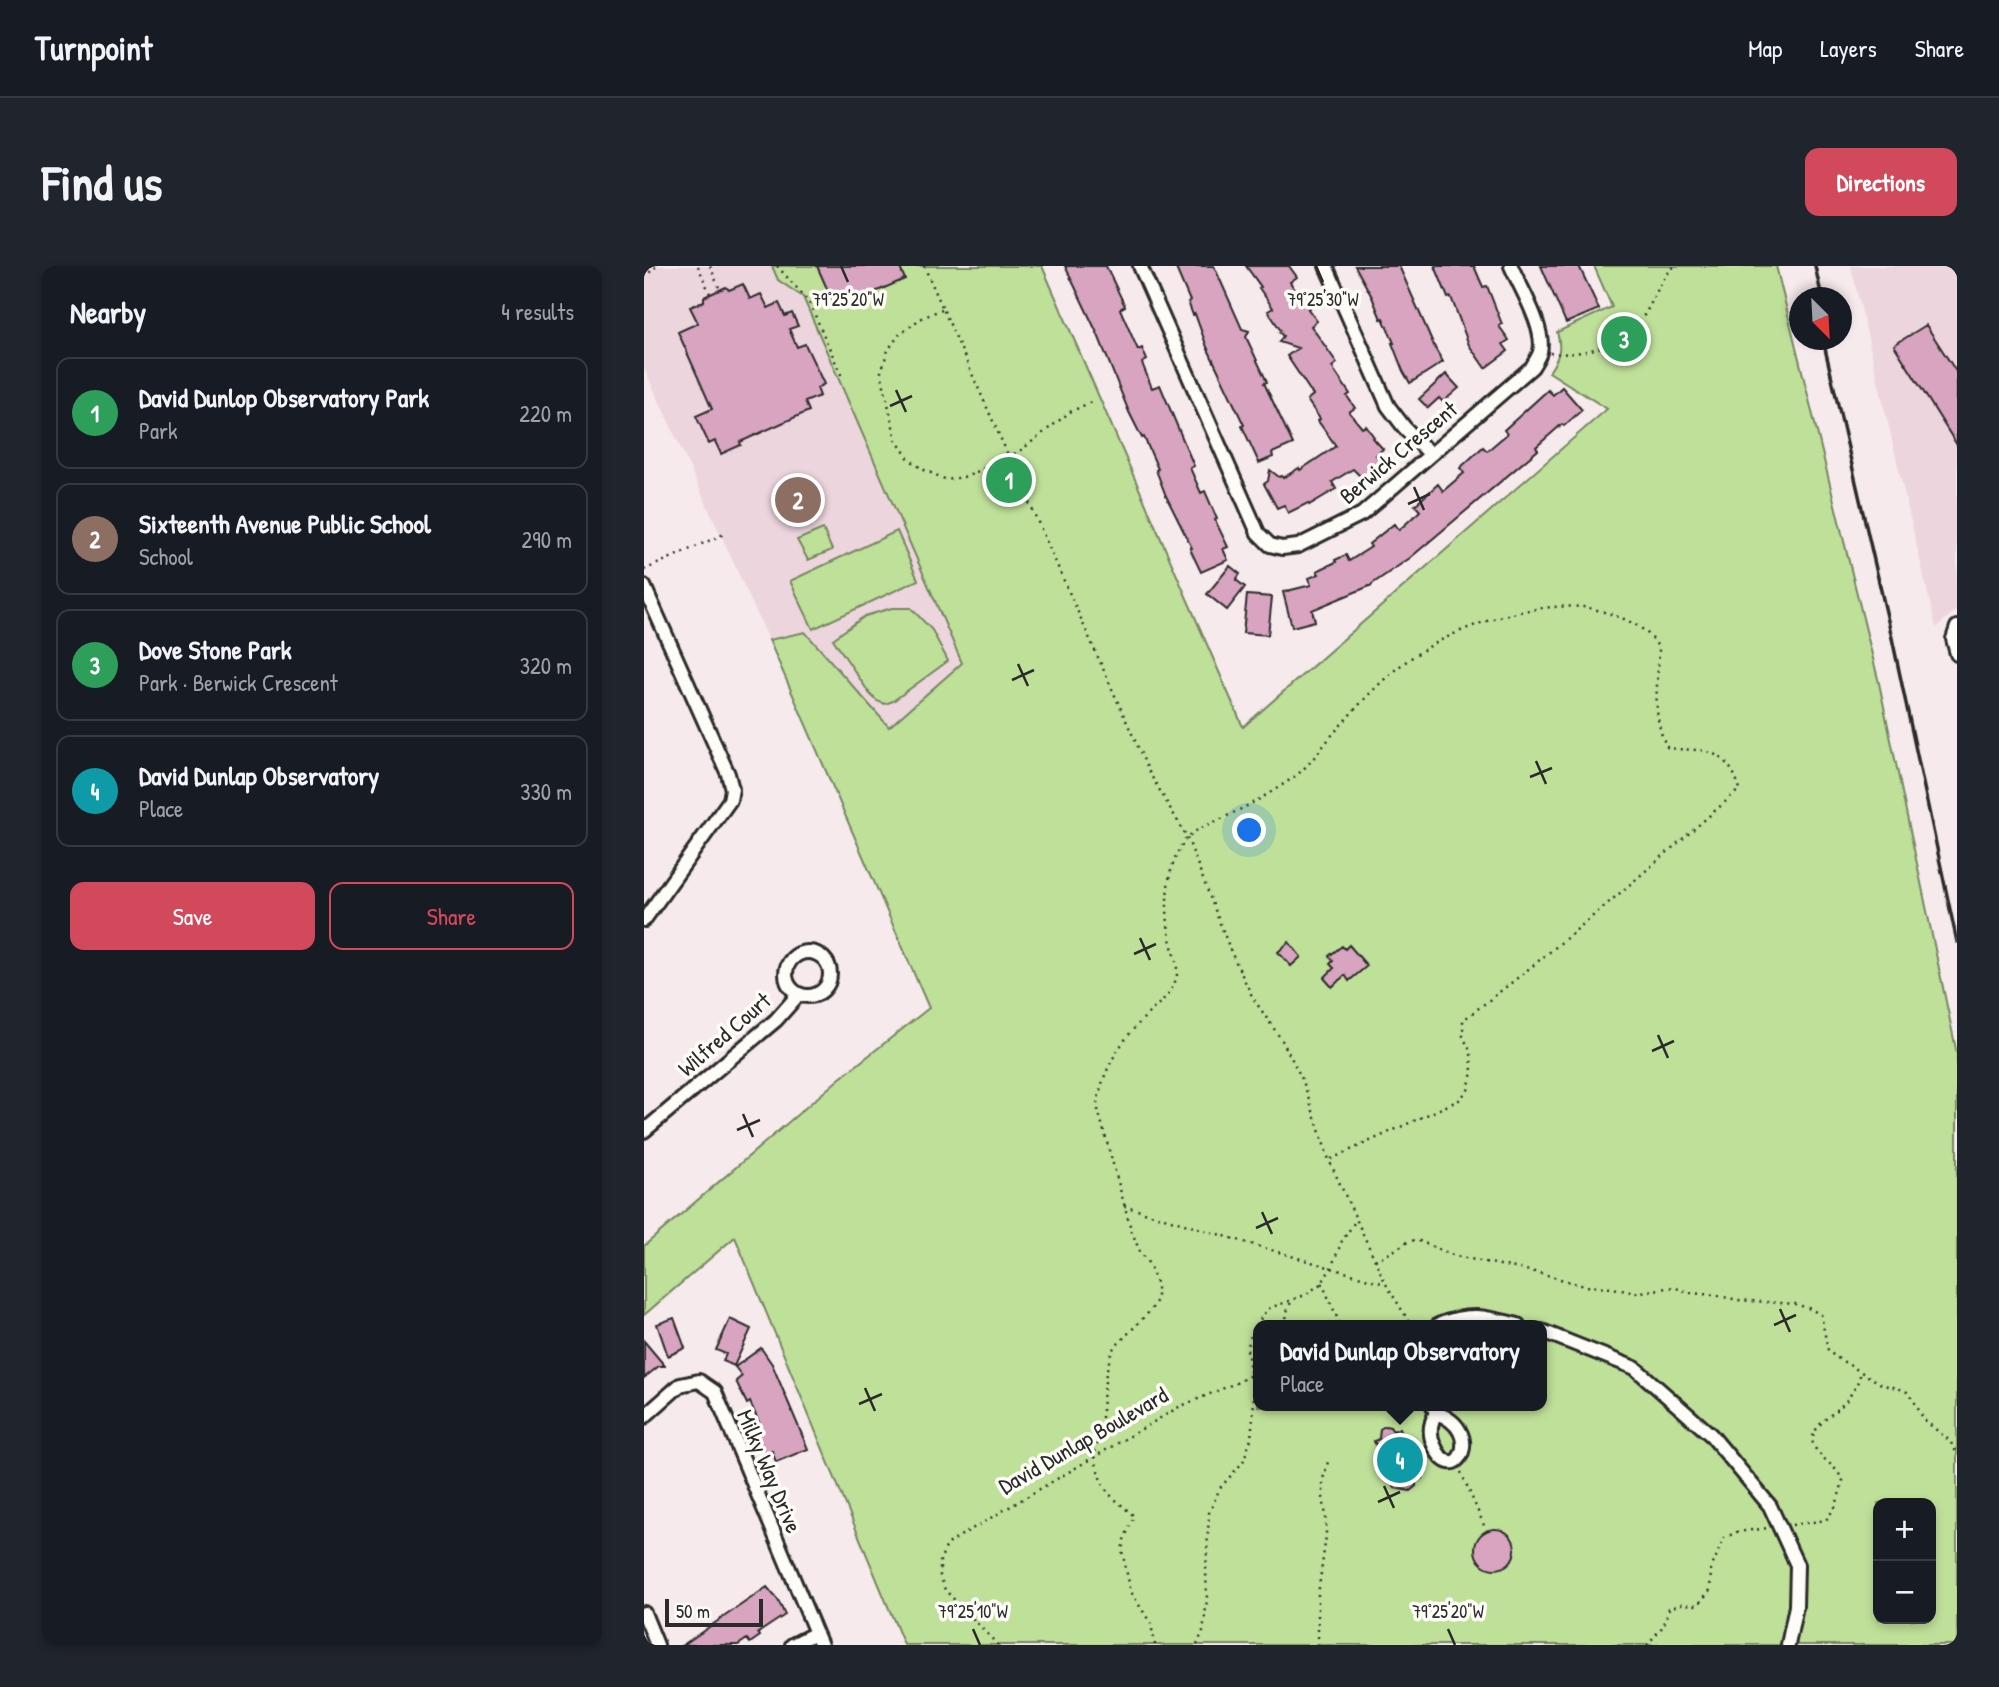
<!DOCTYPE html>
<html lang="en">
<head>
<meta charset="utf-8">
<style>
  body { margin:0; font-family:"Patrick Hand",sans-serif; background:#20242c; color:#f1f3f6 }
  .controls { position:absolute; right:21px; bottom:21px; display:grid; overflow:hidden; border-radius:14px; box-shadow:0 4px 10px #0003 }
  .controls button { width:63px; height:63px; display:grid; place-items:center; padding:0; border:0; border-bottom:2px solid #363941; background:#171b24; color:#f1f3f6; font:35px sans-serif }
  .compass { position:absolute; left:1145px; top:21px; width:63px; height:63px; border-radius:50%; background:#171b24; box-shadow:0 4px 10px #0003; rotate:156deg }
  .scale { position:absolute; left:21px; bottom:18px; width:98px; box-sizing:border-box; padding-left:7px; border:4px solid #2b2b2b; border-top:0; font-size:19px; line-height:24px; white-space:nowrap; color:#2b2b2b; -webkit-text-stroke:5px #fdfcf7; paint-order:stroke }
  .you { position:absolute; left:606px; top:565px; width:24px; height:24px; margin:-18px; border:5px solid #fff; border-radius:50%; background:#1a73e8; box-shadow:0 0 0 10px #1a73e833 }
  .badge { display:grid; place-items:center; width:46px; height:46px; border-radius:50%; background:#d1495b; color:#fff; font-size:23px; font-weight:700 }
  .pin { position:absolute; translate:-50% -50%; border:4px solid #fff; box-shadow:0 2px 7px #0006 }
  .popup { position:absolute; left:609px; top:1054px; width:294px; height:91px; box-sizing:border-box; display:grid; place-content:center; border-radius:14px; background:#171b24; filter:drop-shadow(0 2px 5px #0005); font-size:23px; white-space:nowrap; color:#9ea1a6 }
  .popup b { font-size:26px; color:#f1f3f6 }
  .popup::after { content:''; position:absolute; left:50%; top:100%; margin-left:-14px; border:14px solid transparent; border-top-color:#171b24 }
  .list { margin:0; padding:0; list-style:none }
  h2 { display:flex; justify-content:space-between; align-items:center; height:91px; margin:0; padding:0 28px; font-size:30px }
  h2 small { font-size:23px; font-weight:400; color:#9ea1a6 }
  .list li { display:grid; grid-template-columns:46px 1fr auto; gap:21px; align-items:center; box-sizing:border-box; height:112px; margin:0 14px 14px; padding:0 14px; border:2px solid #363941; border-radius:14px }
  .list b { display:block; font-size:26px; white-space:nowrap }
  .list p { margin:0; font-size:23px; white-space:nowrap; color:#9ea1a6 }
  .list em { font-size:23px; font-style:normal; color:#9ea1a6 }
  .actions { display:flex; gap:14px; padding:21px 28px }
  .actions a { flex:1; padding:16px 0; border:2px solid #d1495b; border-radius:14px; text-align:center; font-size:24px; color:#d1495b }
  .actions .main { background:#d1495b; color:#fff }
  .map { position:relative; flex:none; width:1313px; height:1379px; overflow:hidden; border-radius:14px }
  header { display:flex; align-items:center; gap:42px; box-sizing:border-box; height:98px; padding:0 35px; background:#171b24; border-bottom:2px solid #363941 }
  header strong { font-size:33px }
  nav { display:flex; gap:38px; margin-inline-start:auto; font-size:24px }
  .intro { display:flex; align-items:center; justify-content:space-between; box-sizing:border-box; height:168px; padding:0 42px }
  h1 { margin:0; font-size:49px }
  .button { padding:18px 32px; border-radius:14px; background:#d1495b; color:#fff; font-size:24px; font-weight:700 }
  main { display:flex; gap:42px; padding:0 42px }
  aside { flex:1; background:#171b24; border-radius:14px; box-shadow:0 4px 10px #0003 }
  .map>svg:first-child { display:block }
  .built { fill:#edd5de }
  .green { fill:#bfe099; stroke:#758662; stroke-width:2; fill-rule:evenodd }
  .building { fill:#d8a4bf; stroke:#2b2b2b; stroke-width:2 }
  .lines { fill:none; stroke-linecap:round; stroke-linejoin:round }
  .minor-casing { stroke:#2b2b2b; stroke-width:18 }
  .path { stroke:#2b2b2b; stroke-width:2.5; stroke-dasharray:2 5; stroke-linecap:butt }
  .minor { stroke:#fdfcf7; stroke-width:12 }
  .rail { stroke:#2b2b2b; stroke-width:3.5 }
  .ticks { fill:none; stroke:#2b2b2b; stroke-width:2.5 }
  .labels { text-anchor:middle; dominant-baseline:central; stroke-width:7; stroke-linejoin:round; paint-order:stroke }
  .street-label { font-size:23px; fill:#2b2b2b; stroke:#fdfcf7 }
  .ticks-label { font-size:18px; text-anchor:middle; fill:#2b2b2b; stroke:#fdfcf7; stroke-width:7; stroke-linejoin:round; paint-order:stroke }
</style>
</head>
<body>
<header>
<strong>Turnpoint</strong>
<nav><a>Map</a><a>Layers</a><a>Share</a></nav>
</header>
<div class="intro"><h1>Find us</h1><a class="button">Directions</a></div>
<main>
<aside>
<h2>Nearby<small>4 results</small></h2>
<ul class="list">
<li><span class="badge" style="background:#2e9e5b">1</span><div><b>David Dunlop Observatory Park</b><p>Park</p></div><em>220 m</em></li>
<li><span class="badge" style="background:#8d6e63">2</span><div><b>Sixteenth Avenue Public School</b><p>School</p></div><em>290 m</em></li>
<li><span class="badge" style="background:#2e9e5b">3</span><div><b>Dove Stone Park</b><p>Park · Berwick Crescent</p></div><em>320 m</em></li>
<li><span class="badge" style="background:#0f9aa8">4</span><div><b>David Dunlap Observatory</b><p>Place</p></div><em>330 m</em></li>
</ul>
<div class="actions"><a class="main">Save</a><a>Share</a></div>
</aside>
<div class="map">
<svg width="1313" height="1379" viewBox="0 0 1313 1379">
  <rect width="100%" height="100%" fill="#f6eaec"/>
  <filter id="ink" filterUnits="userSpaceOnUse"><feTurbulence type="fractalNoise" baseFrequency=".0143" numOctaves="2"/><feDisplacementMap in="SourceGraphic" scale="14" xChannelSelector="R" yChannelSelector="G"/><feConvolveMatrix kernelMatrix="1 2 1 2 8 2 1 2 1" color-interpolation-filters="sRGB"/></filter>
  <g filter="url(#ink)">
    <path class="built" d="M0,0H128L134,14L159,31L318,397L245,461L161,366L125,374L0,102Z
      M1207,0H1313V343L1292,362Z"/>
    <path class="green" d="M128,0H398L599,461L963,143L905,106C915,92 918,82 913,66L968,41L950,0H1132L1235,417L1313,788V1379H260L91,971L0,1049V980L195,813L285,742L125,374L161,366L245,461L318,397L159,31L134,14ZM614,1059H898V1140H614ZM1234,1237H1287V1353H1234Z
      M179,263L188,284L164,294L153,274Z
      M253,265L274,314L169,363L146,315Z
      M248,342H267L288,364L304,395L249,435L241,438L233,435L226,428L189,373L221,350Z"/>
    <path class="building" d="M173,0H255L261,13L192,43Z
      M421,0H462L481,40L476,43L494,84L498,82L503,94L498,97L508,122L516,119L550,200L546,202L557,227L561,225L573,253L571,254L584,281L579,283L584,294L557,306L546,283L548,282L522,230L512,204L514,203L500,171L498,172L485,146L454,69Z
      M531,0H570L598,63L605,65L602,71L623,116L620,117L649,178L628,187L629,191L615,197L598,160L600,159L563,81L551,48L549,49L544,36L546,35Z
      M602,0H645L653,11L646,16L657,33L659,32L666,42L664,43L673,55L667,60L693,97L688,101L706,128L703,130L711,142L705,146L718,162L722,160L730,171L729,172L739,183L732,189L737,194L718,212L709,203L688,216L692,223L665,239L664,237L644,247L640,239L633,242L620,218L624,215L626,204L635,211L638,210L639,212L655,202L656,204L692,180L674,155L676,153L663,134L669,129L643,90L654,82L635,76L639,70L635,66L637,65L624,45L629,42L615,22L617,21Z
      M711,0H755L792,84L799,96L766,117L759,105L748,77H750L739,52L737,53L728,31Z
      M791,0H830L839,21L843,20L858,58L855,60L865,74L859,78L864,85L841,102L825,79L807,31L804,32Z
      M897,0H935L955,43L922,57Z
      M99,18L106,33L117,28L124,42L135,37L141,50L148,47L154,60L145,63L153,81L161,78L180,118L173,122L176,130L161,136L165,145L96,176L97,179L77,188L71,175L65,178L52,150L68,143L34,66L54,57L46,41L60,35V31L82,21L85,24Z
      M1282,59L1313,107V179L1250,79Z
      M802,108L815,122L799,136L795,132L784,142L775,133Z
      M918,121L938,144L920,160L918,158L892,181L894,184L766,292L728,318V319L668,344L671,355L648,361L639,326L667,319L665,312L675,308L673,305L692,296L691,294L702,289L705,295L727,281L725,278L750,258L755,264L776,245L771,239L794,218L799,225L820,207L816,202L829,190L839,181L843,185L863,168L860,164L904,124L909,129Z
      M586,300L596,308L592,314L601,321L583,344L563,328Z
      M603,329L628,331L624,369L599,367Z
      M645,676L657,691L647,700L634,686Z
      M705,679L723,700L705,715L701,709L688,721L680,712L690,702L686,698L689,695L685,690L698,680L701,683Z
      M30,1052L41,1082L24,1090L13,1058Z
      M86,1053L107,1063L90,1100L79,1095L82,1088L72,1084Z
      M0,1075L21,1100H15L0,1112Z
      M117,1082L128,1098L164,1183L132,1196L128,1185L121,1188L111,1163L117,1161L106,1136L103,1138L92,1115L98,1110L91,1101Z
      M741,1160L746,1161L749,1165L756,1162L763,1178L767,1179L773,1191L771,1196L779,1212L772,1215V1220L766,1225L751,1222L730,1175L735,1173L736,1163Z
      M831 1283a20 20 0 1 1 40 0a20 20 0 1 1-40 0Z
      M123,1321L134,1334L141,1349L114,1367L116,1370L106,1377L103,1373L94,1379H39Z"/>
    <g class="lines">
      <g class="minor-casing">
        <path id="minor" d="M496,0L614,267L626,279L638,282L654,280L718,248L888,101C891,96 895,90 896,86C902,63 876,21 867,0
          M682,0L744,140L760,161L786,188
          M0,320L84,508L88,523L86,534L0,654
          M1313,361L1309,373L1313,388
          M142 708a22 22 0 1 1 44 0a22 22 0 1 1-44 0Z
          M0,865L132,754L155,728
          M794,1059C826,1046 842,1051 874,1059
          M898,1065L991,1102L1067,1169L1126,1240L1153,1299L1152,1340L1144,1379
          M789,1140L792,1147C786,1157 785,1168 790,1179C810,1226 843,1164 792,1147
          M0,1151L36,1119L55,1115L71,1126L177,1379
          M0,1347L13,1379
          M148,1379L172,1367"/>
      </g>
      <path class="path" d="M54,0L66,28
        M66,0L76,24
        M133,0L161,31L167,40L198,111
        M280,0L505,506L543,571L587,686L609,732L639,776L659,815L685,894L742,1018L767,1059
        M0,11L13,0
        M298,43L276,53L255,69L244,84L237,106L252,174L265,193L278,203L303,214L324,210L376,185L426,146L447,136
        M906,87C940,91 985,77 1002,46C1012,30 1016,13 1031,0
        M356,220L365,190
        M0,304L80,268
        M480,940L741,1018
        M731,994L746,987L765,975L773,974L811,990L896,1007L940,1020L969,1022L991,1027L1029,1021L1047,1027L1070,1029L1094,1034L1151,1038L1167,1043L1177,1049L1184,1084L1190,1090L1239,1119L1254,1122L1263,1126L1269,1133L1280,1154L1306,1175L1313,1188
        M678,1017L695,1056
        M643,1059L642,1048L647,1036
        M771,1188L781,1184
        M817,1206L842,1264
        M1148,1259L1182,1254L1192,1240L1199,1215C1191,1198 1179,1195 1171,1182C1159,1164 1193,1146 1202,1135C1209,1126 1215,1116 1217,1105
        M354,1379L301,1324L296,1310V1294L303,1279L316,1270L535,1141L592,1117L614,1105
        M511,1379L507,1358L487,1326L478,1285L480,1274L490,1250L465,1228L457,1215L450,1190L458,1161V1142L462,1107L468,1084L507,1044L513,1034V1019L505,998L495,984L487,963L453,840C458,804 477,774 503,749C514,738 527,729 532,713C536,701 528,684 526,672C521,643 521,610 535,584C538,580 540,573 544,571C553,562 570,557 581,551C606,539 631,525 654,508C667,497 678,481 689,468C710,444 731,420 756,400C802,364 880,336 939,341C953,343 967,348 980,353C995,360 1007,367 1015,383C1014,416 1007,451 1023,481C1033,484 1042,483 1052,484C1077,485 1089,501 1096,523C1005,602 915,682 819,754V770L827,787L828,806L824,824L815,834L685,894
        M553,1379L559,1365L563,1334L562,1305L565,1247L576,1222L599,1196L607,1173L610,1135L603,1083L608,1066L623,1043L661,1029L678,1017L687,1002L698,975L712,954
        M674,1379V1329L682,1270V1250L679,1231V1213L684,1196
        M1003,1379L1020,1359L1025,1342L1037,1338L1054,1339L1066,1324L1067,1303L1080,1272L1093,1266L1124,1262"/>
      <use href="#minor" class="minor"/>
      <path class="rail" d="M1171,0L1178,32
        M1179,74L1248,372L1313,676"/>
    </g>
  </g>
  <path class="ticks" d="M197,0L204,16M672,0L679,16M252,124L262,146M246,140L268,130M770,221L780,244M764,238L786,228M374,398L384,420M368,414L390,404M892,495L902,518M886,511L908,502M496,672L506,694M490,688L512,678M1014,769L1024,792M1008,785L1030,775M99,848L109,871M93,864L116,854M618,946L628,968M612,962L634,952M1136,1043L1146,1066M1130,1059L1152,1049M221,1122L231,1145M215,1138L238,1128M740,1220L750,1242M734,1236L756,1226M329,1363L336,1379M804,1363L811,1379"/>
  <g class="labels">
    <g class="street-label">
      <text transform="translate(754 186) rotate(-40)">Berwick Crescent</text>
      <text transform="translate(80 768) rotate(-41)">Wilfred Court</text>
      <text transform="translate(439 1174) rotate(-30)">David Dunlap Boulevard</text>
      <text transform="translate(126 1205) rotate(67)">Milky Way Drive</text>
    </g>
  </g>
  <g class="ticks-label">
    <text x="204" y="40">79°25'20"W</text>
    <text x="679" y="40">79°25'30"W</text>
    <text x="329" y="1352">79°25'10"W</text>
    <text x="804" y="1352">79°25'20"W</text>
  </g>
</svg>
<div class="controls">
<button>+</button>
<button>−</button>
</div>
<svg class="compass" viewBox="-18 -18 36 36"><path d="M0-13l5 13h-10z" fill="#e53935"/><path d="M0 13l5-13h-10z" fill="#9ea1a6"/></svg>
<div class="scale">50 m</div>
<div class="you"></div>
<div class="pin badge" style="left:365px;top:214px;background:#2e9e5b">1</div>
<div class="pin badge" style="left:154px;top:234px;background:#8d6e63">2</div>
<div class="pin badge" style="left:980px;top:73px;background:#2e9e5b">3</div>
<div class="pin badge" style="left:756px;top:1194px;background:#0f9aa8">4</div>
<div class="popup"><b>David Dunlap Observatory</b>Place</div>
</div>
</main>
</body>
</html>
